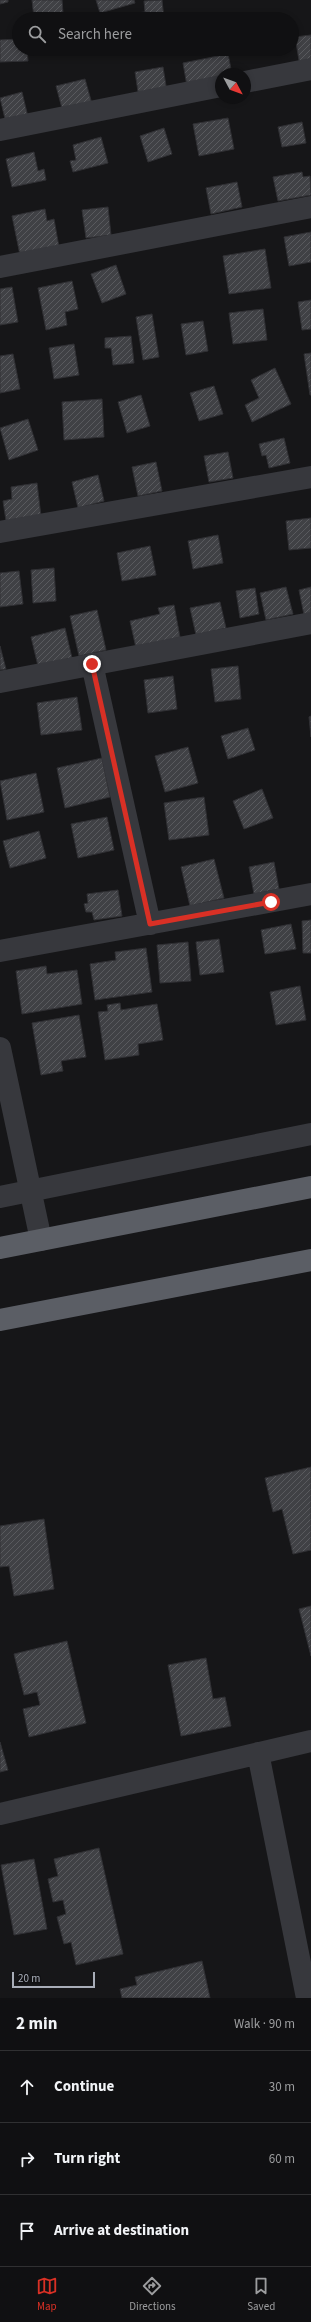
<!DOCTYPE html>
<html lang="en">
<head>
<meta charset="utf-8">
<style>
  body { margin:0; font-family:"Source Sans 3",sans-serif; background:#1e1e20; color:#f1f3f6 }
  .compass { position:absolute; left:215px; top:68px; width:36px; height:36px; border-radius:50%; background:#101012; box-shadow:0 2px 6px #0003; rotate:131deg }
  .scale { position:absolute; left:12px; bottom:10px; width:83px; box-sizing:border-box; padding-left:4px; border:2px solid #a8adb8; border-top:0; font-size:11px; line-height:14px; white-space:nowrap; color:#a8adb8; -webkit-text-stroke:3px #111113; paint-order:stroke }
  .stop { position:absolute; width:12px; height:12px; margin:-9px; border:3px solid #d93025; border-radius:50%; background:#fff }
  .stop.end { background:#d93025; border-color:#fff; box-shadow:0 1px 4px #0008 }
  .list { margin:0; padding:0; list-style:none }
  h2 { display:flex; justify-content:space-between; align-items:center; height:52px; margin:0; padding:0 16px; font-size:17px }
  h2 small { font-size:13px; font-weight:400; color:#9c9d9f }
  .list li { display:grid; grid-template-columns:26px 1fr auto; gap:12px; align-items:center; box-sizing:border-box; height:72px; padding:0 16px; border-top:1px solid #303032 }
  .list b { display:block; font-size:15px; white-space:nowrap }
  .list em { font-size:13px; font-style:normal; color:#9c9d9f }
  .icon { flex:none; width:22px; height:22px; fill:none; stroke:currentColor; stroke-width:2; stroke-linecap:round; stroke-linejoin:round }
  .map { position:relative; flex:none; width:311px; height:1998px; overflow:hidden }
  .search { position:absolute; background:#101012; box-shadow:0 2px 6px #0003; left:12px; right:12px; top:12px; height:44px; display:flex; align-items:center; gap:10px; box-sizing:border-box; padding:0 14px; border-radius:22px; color:#9c9d9f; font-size:15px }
  .sheet { height:268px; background:#101012 }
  nav { display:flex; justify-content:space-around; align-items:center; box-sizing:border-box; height:56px; border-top:1px solid #303032; background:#101012; font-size:11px; color:#9c9d9f }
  nav a { display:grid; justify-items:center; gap:2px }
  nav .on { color:#d93025 }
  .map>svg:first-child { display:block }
  .building { fill:url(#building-hatch); stroke:#303034 }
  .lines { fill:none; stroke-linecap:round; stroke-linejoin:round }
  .minor { stroke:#37383d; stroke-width:22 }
  .trunk { stroke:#5b5e65; stroke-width:22 }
  .route { stroke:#d93025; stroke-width:5 }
</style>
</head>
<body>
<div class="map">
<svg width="311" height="1998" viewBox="0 0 311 1998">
  <defs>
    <pattern id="building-hatch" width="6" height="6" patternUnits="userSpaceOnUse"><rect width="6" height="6" fill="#404145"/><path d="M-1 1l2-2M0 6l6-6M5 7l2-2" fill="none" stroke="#595a5e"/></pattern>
  </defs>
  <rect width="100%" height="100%" fill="#161618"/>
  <path class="building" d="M0,0H8V2L0,4Z
    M32,0H62L63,13L34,18Z
    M96,0H134L135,3L100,13Z
    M162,0L164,19H128L127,14L145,12L144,1Z
    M311,35V64L300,66L295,37Z
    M19,39V49H27L28,61L0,62V40Z
    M228,54L232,74H221V79L187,86L183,63Z
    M163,67L167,92L139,98L135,72Z
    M85,79L92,104L63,112L56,86Z
    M22,92L28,117L6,123L0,98Z
    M228,118L234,149L199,156L193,124Z
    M302,122L306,143L282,147L278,127Z
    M164,128L172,154L148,162L140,136Z
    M101,137L108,163L73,172L70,161L76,160L73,145Z
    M34,152L38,171L44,169L46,180L12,187L6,159Z
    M302,172L303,177L310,176L311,195L278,201L273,177Z
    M237,182L242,207L211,214L206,188Z
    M108,207L111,235L86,238L82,210Z
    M45,209L47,221L54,219L59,247L20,255L12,216Z
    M311,232V262L289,266L284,237Z
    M265,249L271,288L229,294L223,256Z
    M116,265L126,294L102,303L91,274Z
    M72,281L78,309L65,312L67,325L46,330L38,288Z
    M12,287L18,322L0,325V289Z
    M311,300V329L302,330L298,302Z
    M263,309L267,340L233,344L229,313Z
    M152,314L159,357L143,360L136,317Z
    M203,321L208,351L186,355L181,324Z
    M131,336L134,363L113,365L111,348H105V338Z
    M74,344L79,375L54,379L49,348Z
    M311,353V395H310L304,354Z
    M13,354L20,389L0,393V356Z
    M275,368L291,404L252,422L245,405L259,398L251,380Z
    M214,386L223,414L199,421L190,393Z
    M141,395L150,426L127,433L118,402Z
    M102,399L104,437L64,440L62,402Z
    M28,419L38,450L9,460L0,428Z
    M284,438L290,463L269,468L266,455L262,456L259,444Z
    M228,452L233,478L209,482L204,456Z
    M156,462L162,491L138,496L132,467Z
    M98,475L104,501L78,508L72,482Z
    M37,483L41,516L6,521L3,501L12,499L11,487Z
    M311,518V548L289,550L286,521Z
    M218,535L223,563L193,569L188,541Z
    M150,546L156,575L122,581L117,553Z
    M54,568L56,601L33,603L31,570Z
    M19,571L23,604L0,607V573Z
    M286,587L293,614L266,620L260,593Z
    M311,587V614L304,615L299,590Z
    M255,588L259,614L240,618L236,591Z
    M220,602L226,628L196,635L190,608Z
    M174,605L180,637L136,648L130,621L160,614L158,608Z
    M97,610L106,650L79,656L70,616Z
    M65,628L72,658L38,666L31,637Z
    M0,646L6,669L0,670Z
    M238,666L241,699L215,702L211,669Z
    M173,676L177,709L148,713L144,680Z
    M77,697L82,730L41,735L37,703Z
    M311,716V737L309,717Z
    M248,728L255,750L228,759L221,736Z
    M188,747L198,783L165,792L155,756Z
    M102,758L110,797L65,808L57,768Z
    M36,773L44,812L7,820L0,781Z
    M262,789L273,818L244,829L233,801Z
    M204,797L209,835L169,840L164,803Z
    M107,817L114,850L78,858L71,824Z
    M39,831L46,858L10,868L3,841Z
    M214,859L224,898L190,906L181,867Z
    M274,862L279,889L254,894L249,867Z
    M118,890L122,916L94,920L92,912H86L84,904L88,903L87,894Z
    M311,920V953H303L302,921Z
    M291,924L296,949L265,954L261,930Z
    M219,939L224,972L200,975L196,942Z
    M188,942L191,981L160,983L157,945Z
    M146,948L152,992L95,1000L90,964L116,960L115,952Z
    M46,966L47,974L77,970L82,1004L22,1014L16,971Z
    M300,986L306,1020L276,1025L270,992Z
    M120,1003L121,1010L157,1004L163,1040L138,1044L139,1055L105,1060L98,1012L108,1011L107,1005Z
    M79,1015L86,1057L61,1061L63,1071L41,1075L32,1023Z
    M311,1467V1550L293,1554L282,1509L273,1512L265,1478Z
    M44,1519L54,1589L14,1596L9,1566L0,1567V1526Z
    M311,1606V1656L299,1609Z
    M67,1641L86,1723L29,1737L23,1709L40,1705L37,1692L24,1695L14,1654Z
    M206,1658L213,1699L225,1697L231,1726L181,1736L168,1665Z
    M0,1742L8,1770L0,1772Z
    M99,1848L123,1954L76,1965L71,1942L64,1944L57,1917L66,1914L63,1900L53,1902L48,1879L58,1876L54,1859Z
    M34,1859L47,1929L14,1935L1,1865Z
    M202,1961L210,1998H122L120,1989L137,1985L135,1977Z"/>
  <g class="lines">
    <path class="minor" d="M245,82L311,69
      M0,130L221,86
      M0,267L311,207
      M0,532L311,477
      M92,664L150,924
      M0,682L311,623
      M0,951L311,894
      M0,1048L41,1240
      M0,1197L311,1134
      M258,1753L307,1998
      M0,1814L311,1741"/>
    <path class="trunk" d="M0,1248L311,1187
      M0,1320L311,1260"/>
  </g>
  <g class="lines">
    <path class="route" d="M92,664L150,924L271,902"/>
  </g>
</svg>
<svg class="compass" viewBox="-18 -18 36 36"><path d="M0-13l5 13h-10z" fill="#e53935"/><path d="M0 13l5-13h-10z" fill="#9c9d9f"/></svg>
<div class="scale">20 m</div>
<div class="stop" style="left:271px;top:902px"></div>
<div class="stop end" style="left:92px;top:664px"></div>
<div class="search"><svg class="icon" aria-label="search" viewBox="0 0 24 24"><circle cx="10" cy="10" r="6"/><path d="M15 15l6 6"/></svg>Search here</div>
</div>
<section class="sheet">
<h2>2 min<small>Walk · 90 m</small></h2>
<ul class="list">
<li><svg class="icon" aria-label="ahead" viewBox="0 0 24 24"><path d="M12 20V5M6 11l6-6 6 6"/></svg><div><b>Continue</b></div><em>30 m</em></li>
<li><svg class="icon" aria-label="right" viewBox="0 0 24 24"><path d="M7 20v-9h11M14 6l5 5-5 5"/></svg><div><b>Turn right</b></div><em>60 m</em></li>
<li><svg class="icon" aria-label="arrive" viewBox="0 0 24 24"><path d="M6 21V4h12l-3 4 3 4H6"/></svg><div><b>Arrive at destination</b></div></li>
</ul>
</section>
<nav>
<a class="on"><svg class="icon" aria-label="map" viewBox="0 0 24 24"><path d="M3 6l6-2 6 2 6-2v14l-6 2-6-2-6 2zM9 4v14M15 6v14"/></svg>Map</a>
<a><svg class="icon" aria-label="directions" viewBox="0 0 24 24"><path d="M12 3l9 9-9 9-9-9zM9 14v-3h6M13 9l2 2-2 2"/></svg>Directions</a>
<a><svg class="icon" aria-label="saved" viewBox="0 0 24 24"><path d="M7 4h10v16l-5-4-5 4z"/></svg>Saved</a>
</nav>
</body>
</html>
